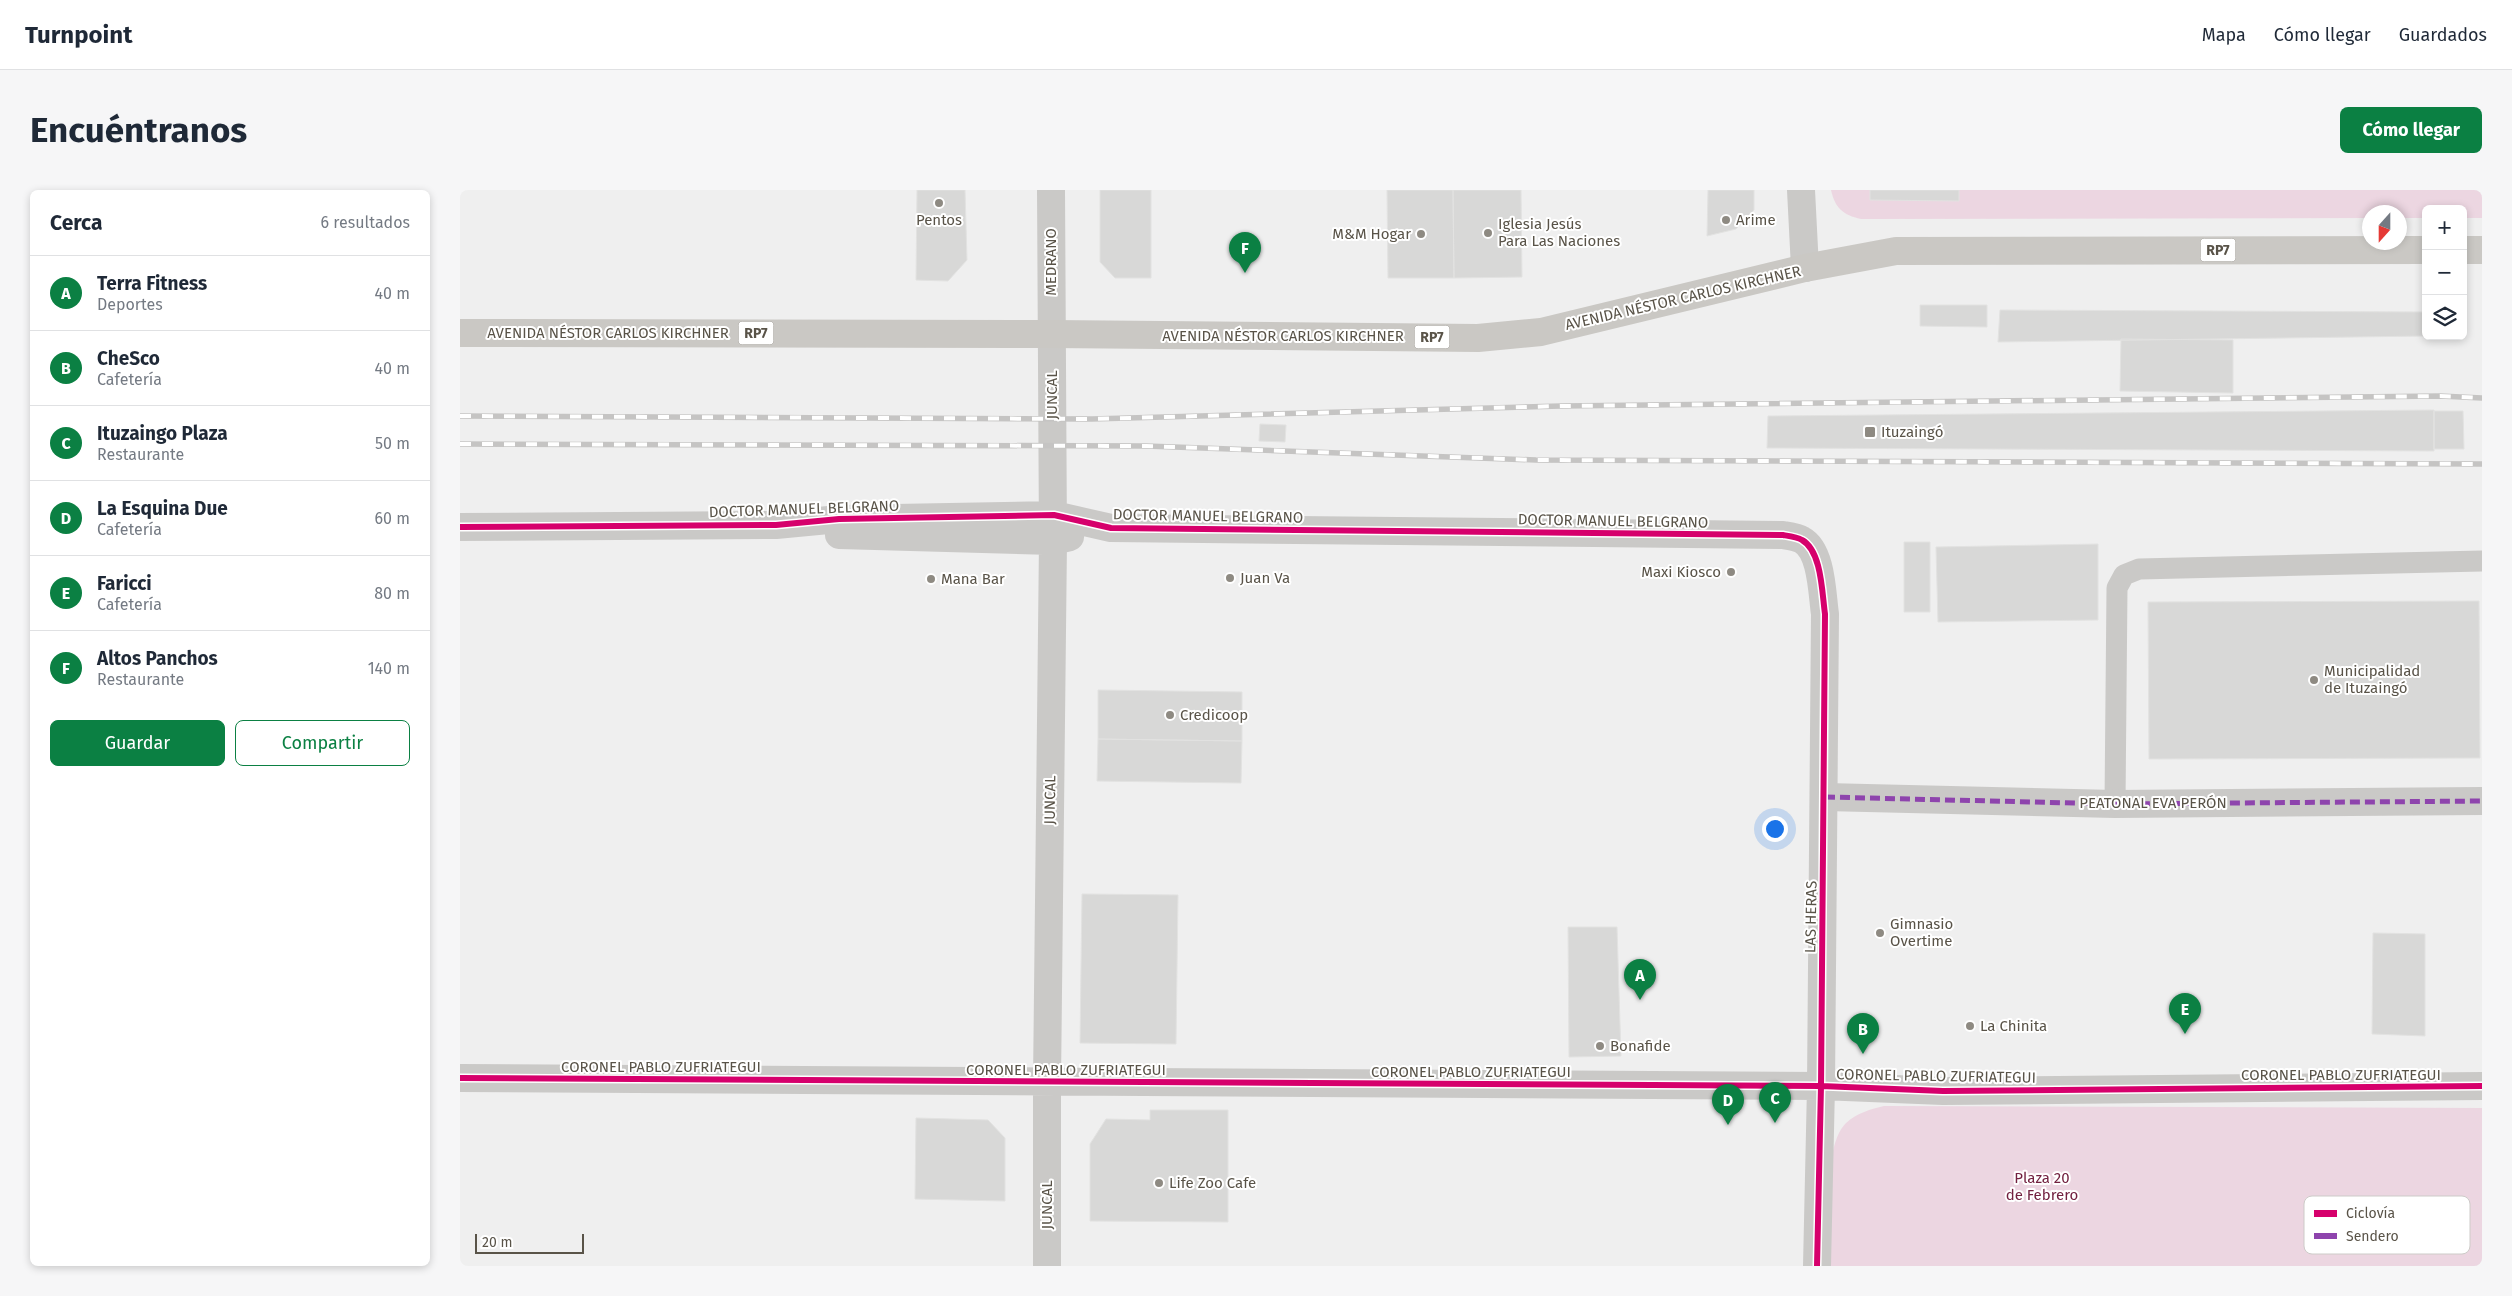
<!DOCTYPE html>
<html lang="es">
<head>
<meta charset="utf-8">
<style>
  body { margin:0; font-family:"Fira Sans",sans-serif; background:#f6f6f7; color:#1f2937 }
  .controls { position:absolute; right:15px; top:15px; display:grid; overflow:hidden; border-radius:8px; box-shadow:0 2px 8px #0003 }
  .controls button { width:45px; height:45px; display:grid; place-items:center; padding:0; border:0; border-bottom:1px solid #e0e1e3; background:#fff; color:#1f2937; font:25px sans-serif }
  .compass { position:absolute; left:1902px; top:15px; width:45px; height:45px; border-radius:50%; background:#fff; box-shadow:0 2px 8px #0003; rotate:201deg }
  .scale { position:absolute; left:15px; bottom:12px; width:109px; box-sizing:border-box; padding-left:5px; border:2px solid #595348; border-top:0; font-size:14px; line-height:18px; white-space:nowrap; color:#595348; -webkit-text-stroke:4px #fff; paint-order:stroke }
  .you { position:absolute; left:1314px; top:638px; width:18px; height:18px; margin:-12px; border:4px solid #fff; border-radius:50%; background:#1a73e8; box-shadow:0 0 0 8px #1a73e833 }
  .badge { display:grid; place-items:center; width:32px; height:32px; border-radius:50%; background:#0b8043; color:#fff; font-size:16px; font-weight:700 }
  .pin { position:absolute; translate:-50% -41px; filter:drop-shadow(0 1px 2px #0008) }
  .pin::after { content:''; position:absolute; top:26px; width:18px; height:15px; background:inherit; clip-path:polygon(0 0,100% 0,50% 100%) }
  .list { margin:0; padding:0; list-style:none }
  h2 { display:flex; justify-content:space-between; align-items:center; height:65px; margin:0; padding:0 20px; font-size:21px }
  h2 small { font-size:16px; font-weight:400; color:#747a83 }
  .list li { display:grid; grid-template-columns:32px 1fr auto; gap:15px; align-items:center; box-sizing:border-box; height:75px; padding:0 20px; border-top:1px solid #e0e1e3 }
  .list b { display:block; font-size:19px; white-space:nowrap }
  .list p { margin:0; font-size:16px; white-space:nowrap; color:#747a83 }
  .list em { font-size:16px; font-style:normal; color:#747a83 }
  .actions { display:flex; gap:10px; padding:15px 20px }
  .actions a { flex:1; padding:11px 0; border:1px solid #0b8043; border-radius:8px; text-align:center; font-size:18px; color:#0b8043 }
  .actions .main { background:#0b8043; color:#fff }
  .icon { flex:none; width:28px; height:28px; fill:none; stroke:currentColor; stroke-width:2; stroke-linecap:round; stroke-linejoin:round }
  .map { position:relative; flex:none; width:2022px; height:1076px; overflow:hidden; border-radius:8px }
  header { display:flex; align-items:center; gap:30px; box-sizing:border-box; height:70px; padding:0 25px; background:#fff; border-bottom:1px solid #e0e1e3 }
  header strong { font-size:24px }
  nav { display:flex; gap:28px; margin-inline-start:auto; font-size:18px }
  .intro { display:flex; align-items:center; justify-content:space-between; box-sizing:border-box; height:120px; padding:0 30px }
  h1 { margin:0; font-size:35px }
  .button { padding:12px 22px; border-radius:8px; background:#0b8043; color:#fff; font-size:18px; font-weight:700 }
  main { display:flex; gap:30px; padding:0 30px }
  aside { flex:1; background:#fff; border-radius:8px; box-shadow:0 2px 8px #0003 }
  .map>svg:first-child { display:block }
  .green { fill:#ecd6e1 }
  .building { fill:#d8d8d7; stroke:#e2e2e1 }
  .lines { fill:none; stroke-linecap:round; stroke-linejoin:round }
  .service { stroke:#cac9c7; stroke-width:21 }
  .pedestrian { stroke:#cac9c7; stroke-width:28 }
  .minor { stroke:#cac9c7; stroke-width:28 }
  .primary { stroke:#cac8c4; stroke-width:28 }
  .rail-casing { stroke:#c5c4c3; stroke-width:5.5 }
  .rail { stroke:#fff; stroke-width:4; stroke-dasharray:11; stroke-linecap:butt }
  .quiet { stroke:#8e44ad; stroke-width:5; stroke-dasharray:10 5; stroke-linecap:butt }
  .cycleway-casing { stroke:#fff; stroke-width:9 }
  .cycleway { stroke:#d6006c; stroke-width:6 }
  .poi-dot { fill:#8e8a82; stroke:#fff; stroke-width:2 }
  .labels { text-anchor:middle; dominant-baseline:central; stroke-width:4; stroke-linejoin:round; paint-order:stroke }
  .shield { fill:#fff; stroke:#8b877f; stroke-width:1 }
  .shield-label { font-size:14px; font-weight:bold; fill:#595348 }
  .poi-label { font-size:15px; fill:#595348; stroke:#fff; text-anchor:start }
  .street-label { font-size:15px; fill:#595348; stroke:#fff }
  .park-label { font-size:15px; fill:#722140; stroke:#fff }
  .key { fill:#fff; stroke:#cdcbc8; stroke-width:1 }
  .key-label { font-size:14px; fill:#595348 }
</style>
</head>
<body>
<header>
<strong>Turnpoint</strong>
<nav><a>Mapa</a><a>Cómo llegar</a><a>Guardados</a></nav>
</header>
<div class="intro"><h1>Encuéntranos</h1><a class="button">Cómo llegar</a></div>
<main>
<aside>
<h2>Cerca<small>6 resultados</small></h2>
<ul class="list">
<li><span class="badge">A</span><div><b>Terra Fitness</b><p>Deportes</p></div><em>40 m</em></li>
<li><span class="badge">B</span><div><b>CheSco</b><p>Cafetería</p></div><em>40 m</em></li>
<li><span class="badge">C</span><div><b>Ituzaingo Plaza</b><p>Restaurante</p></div><em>50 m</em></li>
<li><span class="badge">D</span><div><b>La Esquina Due</b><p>Cafetería</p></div><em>60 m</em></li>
<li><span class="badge">E</span><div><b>Faricci</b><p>Cafetería</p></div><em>80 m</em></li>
<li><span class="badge">F</span><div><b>Altos Panchos</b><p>Restaurante</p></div><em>140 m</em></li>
</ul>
<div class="actions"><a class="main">Guardar</a><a>Compartir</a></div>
</aside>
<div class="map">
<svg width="2022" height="1076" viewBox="0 0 2022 1076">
  <rect width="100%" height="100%" fill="#efefef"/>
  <path class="green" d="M1371,0H2022V28H2003V19H1966V28H1940V22H1910L1909,28L1401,29C1383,25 1375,18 1371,0Z
    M1424,916L2022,918V1076H1370C1370,1041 1361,958 1386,933C1397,923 1411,919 1424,916Z"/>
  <path class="building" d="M457,0H505L507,70L488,91L456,90Z
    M640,0H691V88H655L640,72Z
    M927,0H993L994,88H928Z
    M993,0H1061L1062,87L994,88Z
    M1248,0H1294V20L1276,39L1247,46Z
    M1499,0V11L1410,10V0Z
    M1460,115H1527V137L1460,136Z
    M1540,120L1966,122V146L1538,152Z
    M1661,149L1773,150V203L1660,201Z
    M1974,220V261L1307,258L1308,226Z
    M1974,221H2003L2004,259H1974Z
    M800,234L826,235L825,252L799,251Z
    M1444,352H1470V422H1444Z
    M1638,354V430L1478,432L1476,357Z
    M2019,411L2020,568L1689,569L1688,412Z
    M638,500L782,502V551L638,549Z
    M638,549L782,551L781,593L637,591Z
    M622,704L718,705L716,854L620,853Z
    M1108,737H1157L1161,866L1109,867Z
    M1913,743L1965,744V846L1912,844Z
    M690,920H768V1032L630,1031V954L646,929L690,930Z
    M456,928L528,930L545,948V1011L455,1009Z"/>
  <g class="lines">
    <path class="service" d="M1655,614L1657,398L1664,385L1679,379L2022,371"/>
    <path class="pedestrian" d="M1365,607L1655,614L2022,611"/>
    <path class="minor" d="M1341,0L1345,78
      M0,337L316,335L379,329L594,325L651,338L1323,345C1329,346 1337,347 1342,350C1362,361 1362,404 1365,424L1361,896L1357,1076
      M379,345L593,351L610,347
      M0,888L1361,896L1483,901L2022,896
      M587,1076V892L593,351L591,0"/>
    <path class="primary" d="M2003,60H2022
      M0,143L591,144L1018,148L1081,142L1345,78L1436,61L1966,60"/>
    <g class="rail-casing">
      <path id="rail" d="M0,226L632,229L1101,216L1980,206L2022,208
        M0,254L686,256L1076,270L2022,274"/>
    </g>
    <use href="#rail" class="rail"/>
    <path class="quiet" d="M1365,607L1655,614L2022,611"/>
    <g class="cycleway-casing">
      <path id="cycleway" d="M0,337L316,335L379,329L594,325L651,338L1323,345C1329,346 1337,347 1342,350C1362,361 1362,404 1365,424L1361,896L1357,1076
        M0,888L1361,896L1483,901L2022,896"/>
    </g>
    <use href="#cycleway" class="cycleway"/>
  </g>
  <g class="poi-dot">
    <circle cx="479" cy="13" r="5"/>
    <circle cx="1266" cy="30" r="5"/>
    <circle cx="1028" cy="43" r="5"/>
    <circle cx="961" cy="44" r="5"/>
    <rect x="1404" y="236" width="12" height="12" rx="2.5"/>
    <circle cx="1271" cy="382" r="5"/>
    <circle cx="770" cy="388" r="5"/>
    <circle cx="471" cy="389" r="5"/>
    <circle cx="1854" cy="490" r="5"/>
    <circle cx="710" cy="525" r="5"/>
    <circle cx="1420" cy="743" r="5"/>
    <circle cx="1510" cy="836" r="5"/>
    <circle cx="1140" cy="856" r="5"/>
    <circle cx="699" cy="993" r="5"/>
  </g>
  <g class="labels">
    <g class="shield">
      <rect x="1740.5" y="48.5" width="35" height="23" rx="4"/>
      <rect x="278.5" y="131.5" width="35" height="23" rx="4"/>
      <rect x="954.5" y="135.5" width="35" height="23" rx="4"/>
    </g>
    <g class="shield-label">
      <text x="1758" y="60">RP7</text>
      <text x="296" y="143">RP7</text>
      <text x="972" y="147">RP7</text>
    </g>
    <g class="poi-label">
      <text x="479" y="30" text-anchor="middle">Pentos</text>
      <text x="1276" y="30">Arime</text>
      <text x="1038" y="34">Iglesia Jesús<tspan x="1038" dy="17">Para Las Naciones</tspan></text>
      <text x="951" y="44" text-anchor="end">M&amp;M Hogar</text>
      <text x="1421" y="242">Ituzaingó</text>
      <text x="1261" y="382" text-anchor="end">Maxi Kiosco</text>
      <text x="780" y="388">Juan Va</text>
      <text x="481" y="389">Mana Bar</text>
      <text x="1864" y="481">Municipalidad<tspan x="1864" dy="17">de Ituzaingó</tspan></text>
      <text x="720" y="525">Credicoop</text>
      <text x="1430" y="734">Gimnasio<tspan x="1430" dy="17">Overtime</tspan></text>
      <text x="1520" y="836">La Chinita</text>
      <text x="1150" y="856">Bonafide</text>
      <text x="709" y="993">Life Zoo Cafe</text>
    </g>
    <g class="street-label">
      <text transform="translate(591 72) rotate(-90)">MEDRANO</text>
      <text transform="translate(1223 108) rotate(-13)">AVENIDA NÉSTOR CARLOS KIRCHNER</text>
      <text x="148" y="143">AVENIDA NÉSTOR CARLOS KIRCHNER</text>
      <text x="823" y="146">AVENIDA NÉSTOR CARLOS KIRCHNER</text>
      <text transform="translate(592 205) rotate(-90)">JUNCAL</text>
      <text transform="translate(344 319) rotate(-2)">DOCTOR MANUEL BELGRANO</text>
      <text transform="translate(748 326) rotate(1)">DOCTOR MANUEL BELGRANO</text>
      <text transform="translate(1153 331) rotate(1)">DOCTOR MANUEL BELGRANO</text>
      <text transform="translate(590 610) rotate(-89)">JUNCAL</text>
      <text x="1693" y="613">PEATONAL EVA PERÓN</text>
      <text transform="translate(1351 727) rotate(-89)">LAS HERAS</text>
      <text x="201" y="877">CORONEL PABLO ZUFRIATEGUI</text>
      <text x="606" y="880">CORONEL PABLO ZUFRIATEGUI</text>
      <text x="1011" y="882">CORONEL PABLO ZUFRIATEGUI</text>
      <text x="1881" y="885">CORONEL PABLO ZUFRIATEGUI</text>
      <text transform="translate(1476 886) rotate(1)">CORONEL PABLO ZUFRIATEGUI</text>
      <text transform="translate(587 1015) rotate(-90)">JUNCAL</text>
    </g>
    <g class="park-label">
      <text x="1582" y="988">Plaza 20<tspan x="1582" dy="17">de Febrero</tspan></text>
    </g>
  </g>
  <rect x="1844" y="1006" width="166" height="58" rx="8" class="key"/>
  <rect x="1854" y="1020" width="23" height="7" fill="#d6006c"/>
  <rect x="1854" y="1043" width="23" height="6" fill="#8e44ad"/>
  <g class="key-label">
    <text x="1886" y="1028">Ciclovía</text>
    <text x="1886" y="1051">Sendero</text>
  </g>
</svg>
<div class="controls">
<button>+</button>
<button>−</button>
<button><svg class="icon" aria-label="layers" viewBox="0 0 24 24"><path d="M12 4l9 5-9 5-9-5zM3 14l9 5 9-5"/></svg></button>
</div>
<svg class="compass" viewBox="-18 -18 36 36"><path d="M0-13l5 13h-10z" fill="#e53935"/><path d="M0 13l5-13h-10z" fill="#747a83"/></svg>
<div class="scale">20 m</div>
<div class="you"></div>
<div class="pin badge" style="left:1180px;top:810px">A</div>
<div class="pin badge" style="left:1403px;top:864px">B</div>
<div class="pin badge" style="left:1315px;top:933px">C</div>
<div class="pin badge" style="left:1268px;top:935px">D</div>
<div class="pin badge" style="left:1725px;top:844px">E</div>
<div class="pin badge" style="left:785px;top:83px">F</div>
</div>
</main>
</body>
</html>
